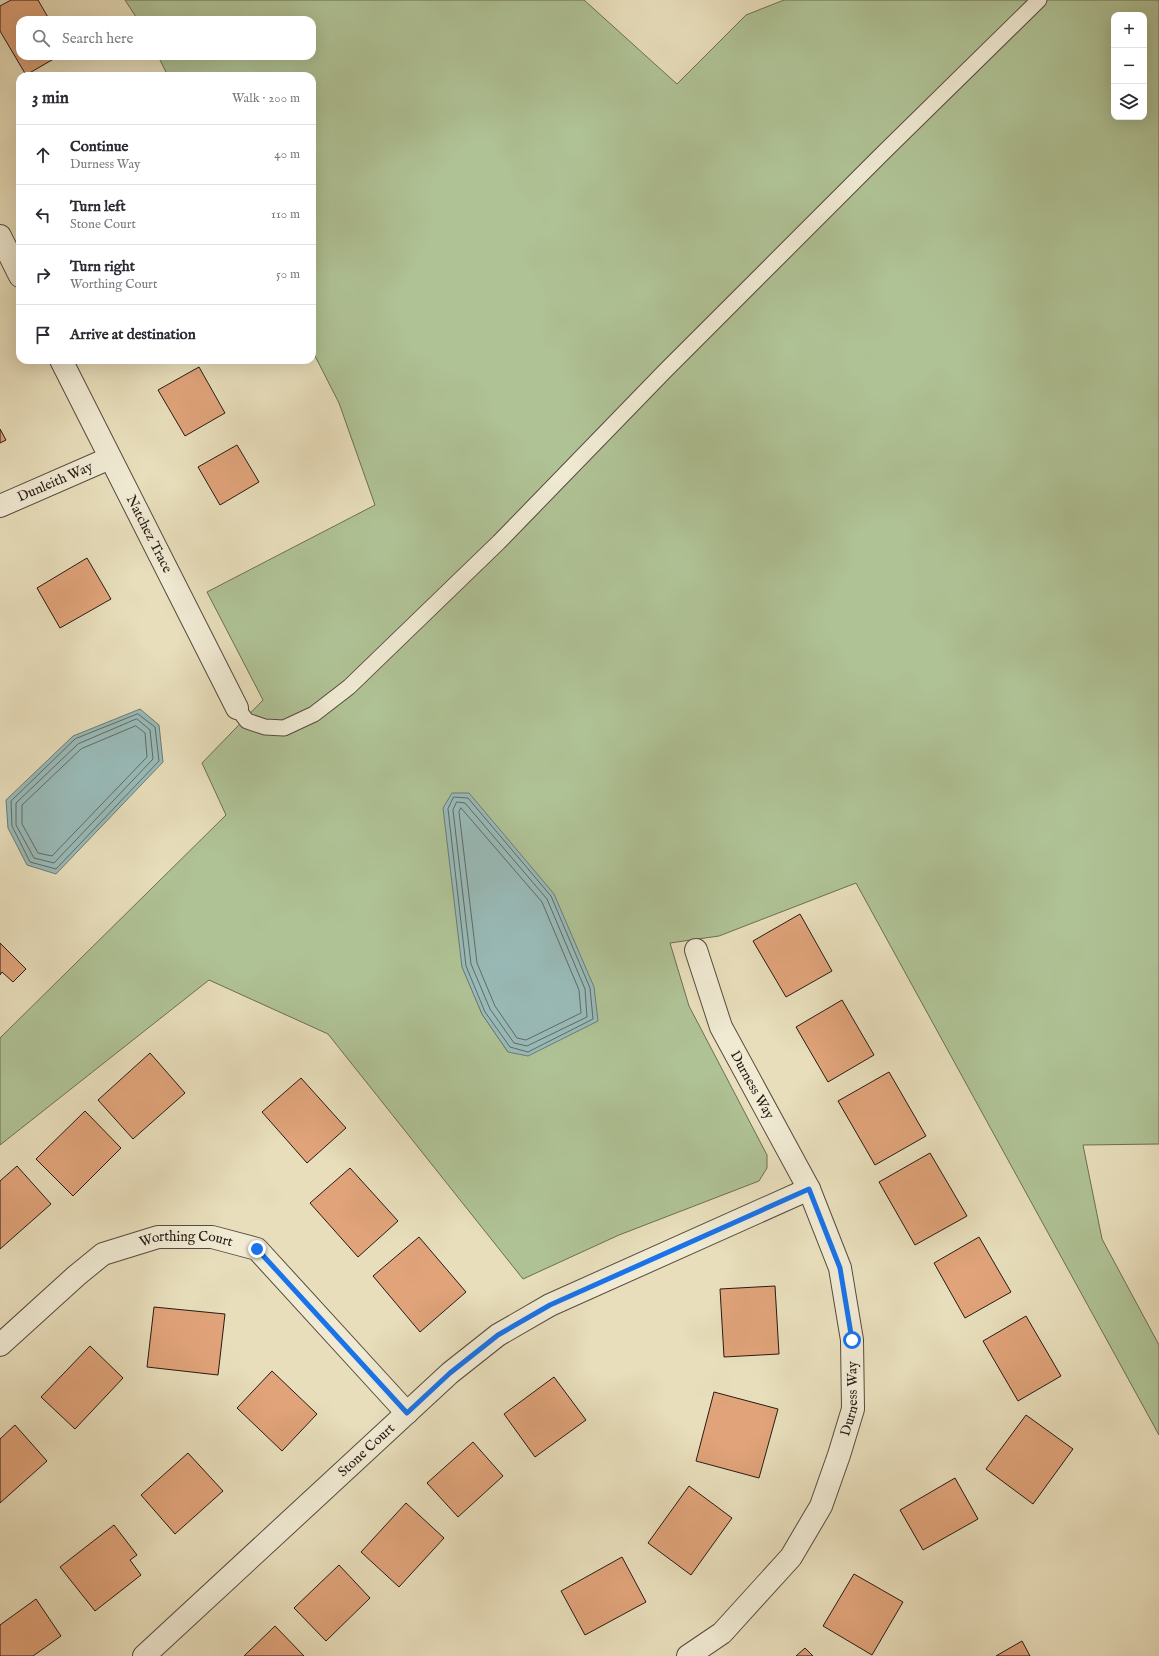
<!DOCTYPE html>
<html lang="en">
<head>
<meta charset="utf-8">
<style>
  body { margin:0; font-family:"IM FELL English",serif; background:#f7f7f7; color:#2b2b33 }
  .controls { position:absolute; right:12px; top:12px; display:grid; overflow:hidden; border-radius:8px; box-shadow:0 4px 16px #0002 }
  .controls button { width:36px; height:36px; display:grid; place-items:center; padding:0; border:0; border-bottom:1px solid #e1e1e2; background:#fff; color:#2b2b33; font:20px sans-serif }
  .stop { position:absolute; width:12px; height:12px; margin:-9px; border:3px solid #1a73e8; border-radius:50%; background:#fff }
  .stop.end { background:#1a73e8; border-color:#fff; box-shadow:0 1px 4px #0008 }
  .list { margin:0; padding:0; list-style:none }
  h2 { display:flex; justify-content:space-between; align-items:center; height:52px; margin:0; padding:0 16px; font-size:17px }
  h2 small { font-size:13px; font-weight:400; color:#7c7c81 }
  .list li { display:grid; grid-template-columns:26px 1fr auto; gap:12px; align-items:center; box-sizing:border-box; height:60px; padding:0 16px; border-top:1px solid #e1e1e2 }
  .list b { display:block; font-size:15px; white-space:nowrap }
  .list p { margin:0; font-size:13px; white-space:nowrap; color:#7c7c81 }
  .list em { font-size:13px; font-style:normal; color:#7c7c81 }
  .icon { flex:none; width:22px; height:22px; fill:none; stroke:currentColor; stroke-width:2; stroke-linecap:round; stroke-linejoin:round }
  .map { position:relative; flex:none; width:1159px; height:1656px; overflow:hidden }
  .search { position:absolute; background:#fff; box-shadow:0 4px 16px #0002; left:16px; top:16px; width:300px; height:44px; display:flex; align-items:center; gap:10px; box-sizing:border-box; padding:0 14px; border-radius:12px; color:#7c7c81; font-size:15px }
  .panel { position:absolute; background:#fff; box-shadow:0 4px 16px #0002; left:16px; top:72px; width:300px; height:292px; border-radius:12px }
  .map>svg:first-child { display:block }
  .green { fill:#afc295; stroke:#6b6e55; fill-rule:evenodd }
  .water { fill:#99bbb9; stroke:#6b7b77 }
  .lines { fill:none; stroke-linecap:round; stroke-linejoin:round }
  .shore { stroke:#606a67; stroke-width:1 }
  .building { fill:#e0a37a; stroke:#271a15 }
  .lane-casing { stroke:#574b3e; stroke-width:17 }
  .street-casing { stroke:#574b3e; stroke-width:24 }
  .lane { stroke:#f0ead3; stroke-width:15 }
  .street { stroke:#f0ead3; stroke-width:22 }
  .route { stroke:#1a73e8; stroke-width:5 }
  .labels { text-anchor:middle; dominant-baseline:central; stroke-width:3; stroke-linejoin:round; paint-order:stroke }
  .street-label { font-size:14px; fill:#271a15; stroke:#f0ead3 }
</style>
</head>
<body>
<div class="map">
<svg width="1159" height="1656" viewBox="0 0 1159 1656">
  <rect width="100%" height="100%" fill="#e8debb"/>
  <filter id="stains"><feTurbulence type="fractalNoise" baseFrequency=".005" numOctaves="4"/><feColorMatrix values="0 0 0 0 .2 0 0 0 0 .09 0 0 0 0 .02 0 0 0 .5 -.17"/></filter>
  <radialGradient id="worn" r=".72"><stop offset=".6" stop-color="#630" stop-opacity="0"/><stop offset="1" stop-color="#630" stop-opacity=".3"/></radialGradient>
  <path class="green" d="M125,0H584L677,84L746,15L784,0H1159V1144L1083,1145L1102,1239L1159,1345V1435L856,883L719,936L670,943L689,1006L767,1155V1168L759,1181L619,1235L523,1279L328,1034L209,980L0,1145V1038L226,815L202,763L263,700L207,592L375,505L339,403L312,350V76H168L158,56H312V20H138ZM1114,15H1144V117H1114ZM462,966L508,1052L482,1014Z"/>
  <path class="water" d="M140,709L159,725L163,762L56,874L27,865L8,828L6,800L73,736Z
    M452,793H469L554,894L594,987L598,1021L528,1056L508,1052L482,1014L462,967L443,808Z"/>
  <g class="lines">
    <path class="shore" d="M138,714L155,727L159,761L56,869L30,862L12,826L11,801L75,739Z
      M137,719L150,730L153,759L54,863L34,858L16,825V803L78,744Z
      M136,726L145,733L147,757L52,856L38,853L22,824V805L81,749Z
      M454,797L468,798L551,896L590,988L593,1019L528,1052L510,1047L485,1012L466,966L448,809Z
      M457,802L465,803L547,899L585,989L587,1017L527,1046L514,1043L490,1009L471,964L453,810Z
      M461,808L542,902L579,990L581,1013L526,1040L517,1038L495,1006L477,963L459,812Z"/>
  </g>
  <path class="building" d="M11,0H38L49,19L20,20V56H56L57,57L26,75L0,31V6Z
    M199,367L225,413L185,436L158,390Z
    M0,429L6,440L0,443Z
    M237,445L259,482L220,505L198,467Z
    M87,558L111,599L60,628L37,588Z
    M800,914L832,971L786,997L753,941Z
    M0,943L26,969L13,982L2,972L0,975Z
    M842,1000L874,1055L828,1082L796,1027Z
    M150,1053L185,1093L133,1139L98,1100Z
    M889,1072L926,1136L875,1165L838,1101Z
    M301,1078L346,1128L307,1163L262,1112Z
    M85,1111L121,1148L73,1196L36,1159Z
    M930,1153L967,1216L915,1245L879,1182Z
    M17,1166L51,1204L0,1249V1181Z
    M350,1168L398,1221L358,1257L310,1203Z
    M419,1237L466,1292L420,1332L373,1276Z
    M979,1237L1011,1292L965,1318L934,1263Z
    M775,1286L779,1354L724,1357L720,1289Z
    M154,1307L225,1314L218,1375L147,1367Z
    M1026,1316L1061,1376L1018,1401L983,1341Z
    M90,1346L123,1378L75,1429L41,1397Z
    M272,1371L317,1414L282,1451L237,1408Z
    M554,1377L586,1420L535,1457L504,1414Z
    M714,1392L778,1409L759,1478L696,1461Z
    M1026,1415L1073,1449L1033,1504L986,1469Z
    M15,1425L47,1461L0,1503V1439Z
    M473,1442L503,1476L458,1517L427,1483Z
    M188,1453L223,1491L175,1534L141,1495Z
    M955,1478L978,1519L923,1550L900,1510Z
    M689,1486L732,1518L691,1575L648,1543Z
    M406,1503L444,1538L399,1587L361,1552Z
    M114,1525L137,1555L130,1560L141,1575L95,1611L60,1567Z
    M622,1557L646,1602L585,1635L561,1591Z
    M339,1565L370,1598L326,1641L294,1608Z
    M854,1574L903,1602L872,1655L823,1626Z
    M36,1599L61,1636L33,1656H0V1625Z
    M275,1626L304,1656H244Z
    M1022,1641L1030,1656H996Z
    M805,1648L813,1656H796Z"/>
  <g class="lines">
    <g class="lane-casing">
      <path id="lane" d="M237,708L247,721L265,727L284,728L314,714L349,687L499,542L665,371L883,153L1039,0"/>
    </g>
    <g class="street-casing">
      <g id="street">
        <path d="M0,236L20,276"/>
        <path id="s1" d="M61,360L237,708"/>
        <path id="s2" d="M0,506L110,458"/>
        <path id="s3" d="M0,1345L76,1276L103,1254L158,1237H212L257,1249L407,1413"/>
        <path id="s4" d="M144,1656L450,1373L498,1335L550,1305L809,1189"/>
        <path id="s5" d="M688,1656L722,1633L791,1557L821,1506L839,1455L853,1409L852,1340L840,1268L809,1189L721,1027L696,950"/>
      </g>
    </g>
    <use href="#lane" class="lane"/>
    <use href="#street" class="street"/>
  </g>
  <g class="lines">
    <path class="route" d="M257,1249L407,1413L450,1373L498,1335L550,1305L809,1189L840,1268L852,1340"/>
  </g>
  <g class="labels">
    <g class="street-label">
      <text stroke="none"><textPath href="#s2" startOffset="60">Dunleith Way</textPath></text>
      <text stroke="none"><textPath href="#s1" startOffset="195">Natchez Trace</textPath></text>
      <text transform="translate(752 1085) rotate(61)">Durness Way</text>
      <text stroke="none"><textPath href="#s3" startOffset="223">Worthing Court</textPath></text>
      <text stroke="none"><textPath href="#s5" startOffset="315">Durness Way</textPath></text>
      <text stroke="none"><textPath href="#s4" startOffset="303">Stone Court</textPath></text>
    </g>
  </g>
  <rect width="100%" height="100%" filter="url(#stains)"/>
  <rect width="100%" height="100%" fill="url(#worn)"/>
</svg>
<div class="controls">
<button>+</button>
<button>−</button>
<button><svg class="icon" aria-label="layers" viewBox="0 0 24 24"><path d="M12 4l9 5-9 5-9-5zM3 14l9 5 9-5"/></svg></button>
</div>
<div class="stop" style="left:852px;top:1340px"></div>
<div class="stop end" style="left:257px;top:1249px"></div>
<div class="search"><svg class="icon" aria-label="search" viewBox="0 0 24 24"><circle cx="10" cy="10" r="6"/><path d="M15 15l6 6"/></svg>Search here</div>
<section class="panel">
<h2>3 min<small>Walk · 200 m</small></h2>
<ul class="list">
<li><svg class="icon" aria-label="ahead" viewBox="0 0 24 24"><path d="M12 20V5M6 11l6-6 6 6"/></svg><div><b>Continue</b><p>Durness Way</p></div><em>40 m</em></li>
<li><svg class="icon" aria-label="left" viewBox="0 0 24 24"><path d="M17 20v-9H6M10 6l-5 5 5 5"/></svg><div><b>Turn left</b><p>Stone Court</p></div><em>110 m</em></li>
<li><svg class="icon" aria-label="right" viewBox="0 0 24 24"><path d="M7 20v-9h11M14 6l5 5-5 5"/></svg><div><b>Turn right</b><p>Worthing Court</p></div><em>50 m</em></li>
<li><svg class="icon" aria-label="arrive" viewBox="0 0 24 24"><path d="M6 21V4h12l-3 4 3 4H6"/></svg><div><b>Arrive at destination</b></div></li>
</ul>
</section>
</div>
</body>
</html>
